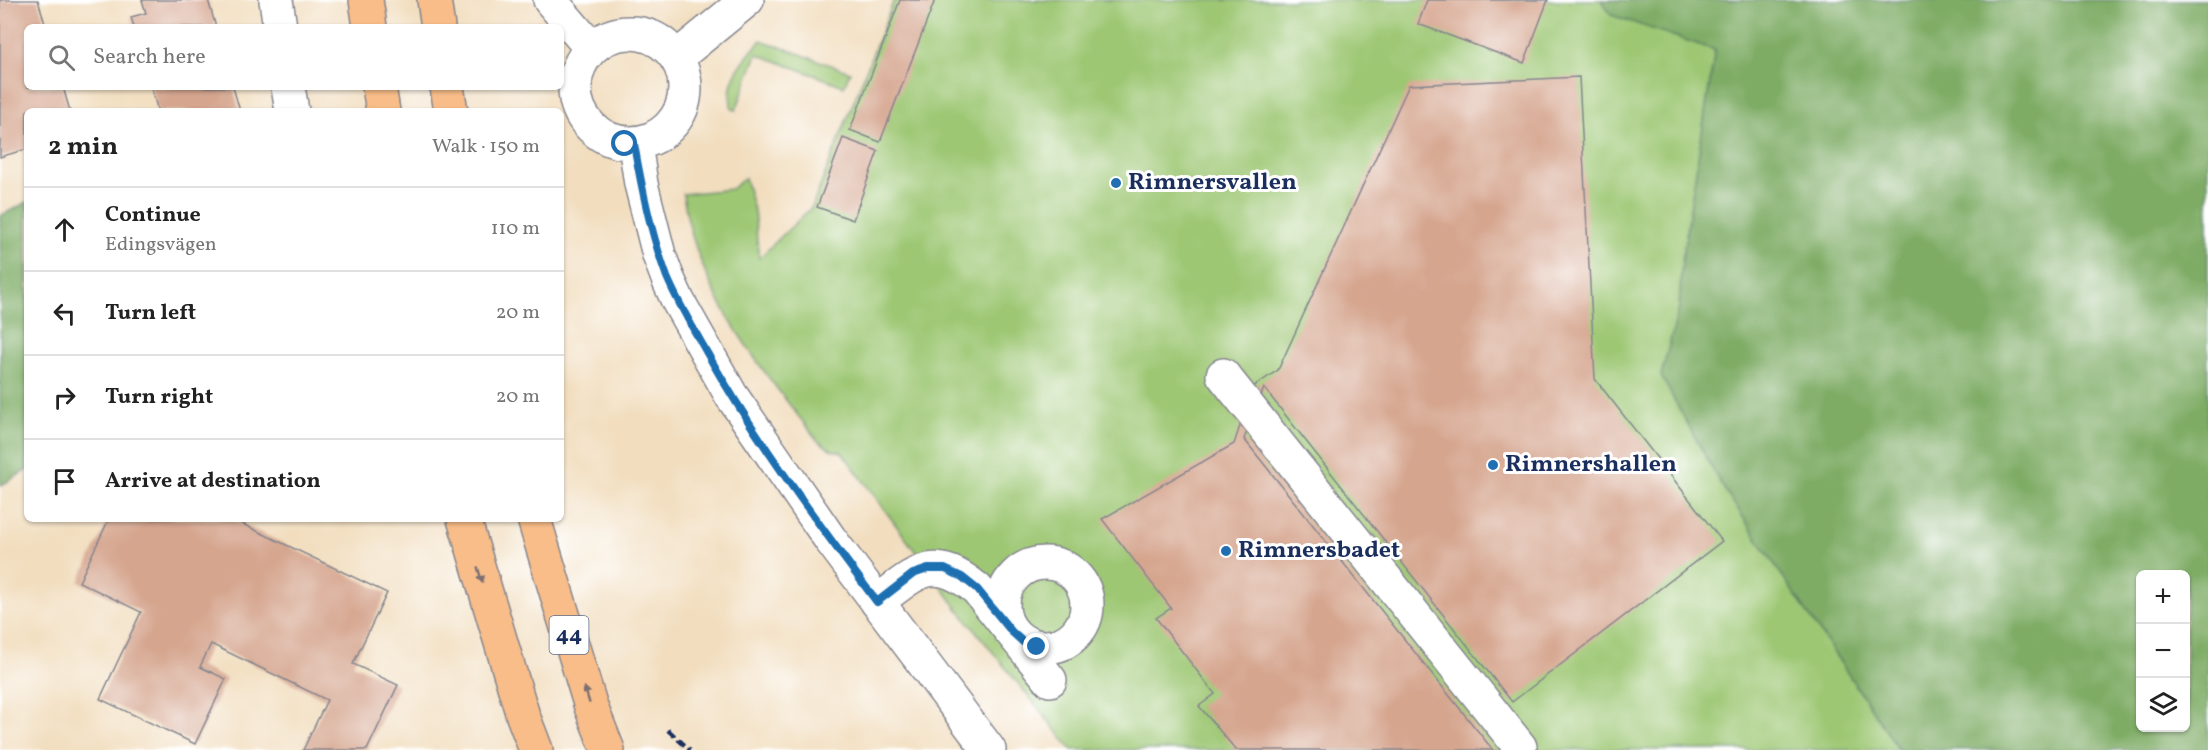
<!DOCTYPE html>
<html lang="en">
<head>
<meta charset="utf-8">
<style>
  body { margin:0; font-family:Vollkorn,serif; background:#f2f2f2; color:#222 }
  .controls { position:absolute; right:18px; bottom:18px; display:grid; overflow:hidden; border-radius:9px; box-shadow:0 2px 4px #0004 }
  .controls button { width:54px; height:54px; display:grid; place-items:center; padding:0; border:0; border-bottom:2px solid #e0e0e0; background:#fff; color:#222; font:30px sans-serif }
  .stop { position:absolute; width:18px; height:18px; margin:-14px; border:4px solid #1f6fb2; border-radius:50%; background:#fff }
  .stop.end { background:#1f6fb2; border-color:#fff; box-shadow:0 2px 6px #0008 }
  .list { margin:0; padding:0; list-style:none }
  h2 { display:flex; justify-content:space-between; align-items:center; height:78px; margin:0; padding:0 24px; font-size:26px }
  h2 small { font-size:20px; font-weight:400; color:#767676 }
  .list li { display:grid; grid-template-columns:39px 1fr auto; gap:18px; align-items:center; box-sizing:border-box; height:84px; padding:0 24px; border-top:2px solid #e0e0e0 }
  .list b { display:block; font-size:22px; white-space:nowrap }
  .list p { margin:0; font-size:20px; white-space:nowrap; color:#767676 }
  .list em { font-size:20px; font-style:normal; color:#767676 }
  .icon { flex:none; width:33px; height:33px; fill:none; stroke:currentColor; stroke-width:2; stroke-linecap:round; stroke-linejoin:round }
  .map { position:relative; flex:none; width:2208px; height:750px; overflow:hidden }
  .search { position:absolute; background:#fff; box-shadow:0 2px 4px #0004; left:24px; top:24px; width:540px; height:66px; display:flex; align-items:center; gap:15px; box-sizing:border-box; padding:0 21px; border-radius:9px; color:#767676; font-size:22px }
  .panel { position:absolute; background:#fff; box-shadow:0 2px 4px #0004; left:24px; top:108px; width:540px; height:414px; border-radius:9px }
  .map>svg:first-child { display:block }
  .green { fill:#9dc773; stroke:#5c7b68; stroke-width:1.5 }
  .forest { fill:#7eac65; stroke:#4c6e62; stroke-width:1.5; fill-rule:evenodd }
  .building { fill:#d5a58e }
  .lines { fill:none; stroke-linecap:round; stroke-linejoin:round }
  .minor-casing { stroke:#86868e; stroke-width:36 }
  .highway-casing { stroke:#86868e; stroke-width:36 }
  .minor { stroke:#fff; stroke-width:33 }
  .highway { stroke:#f8bd89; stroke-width:33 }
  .rail { stroke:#1b2f5e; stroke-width:4.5; stroke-dasharray:9 4.5; stroke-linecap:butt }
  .oneway { fill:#7e6f71 }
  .route { stroke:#1f6fb2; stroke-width:8 }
  .poi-dot { fill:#1f6fb2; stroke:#fff; stroke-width:2 }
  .labels { text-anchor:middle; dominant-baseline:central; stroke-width:6; stroke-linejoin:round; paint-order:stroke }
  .shield { fill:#fff; stroke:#5f6d8e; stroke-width:1.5 }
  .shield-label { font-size:22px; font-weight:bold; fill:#1b2f5e }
  .poi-label { font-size:24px; font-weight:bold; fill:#1b2f5e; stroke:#fff; text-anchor:start }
</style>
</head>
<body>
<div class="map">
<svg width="2208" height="750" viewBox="0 0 2208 750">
  <rect width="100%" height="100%" fill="#fff"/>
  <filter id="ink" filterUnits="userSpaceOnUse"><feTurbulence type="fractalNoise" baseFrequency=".0167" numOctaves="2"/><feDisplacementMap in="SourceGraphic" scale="12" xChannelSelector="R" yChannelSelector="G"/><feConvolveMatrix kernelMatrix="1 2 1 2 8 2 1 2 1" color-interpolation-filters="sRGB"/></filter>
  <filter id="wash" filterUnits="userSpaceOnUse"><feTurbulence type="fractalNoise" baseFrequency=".008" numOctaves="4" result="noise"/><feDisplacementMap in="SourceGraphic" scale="24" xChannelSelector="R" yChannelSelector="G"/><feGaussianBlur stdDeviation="1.35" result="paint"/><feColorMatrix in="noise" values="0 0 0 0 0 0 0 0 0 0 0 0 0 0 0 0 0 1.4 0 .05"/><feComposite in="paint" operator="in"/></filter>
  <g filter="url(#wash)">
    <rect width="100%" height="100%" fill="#f2debf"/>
    <path class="green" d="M894,0H1602L1611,15L1715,50L1682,261L1679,309L1661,376L1721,484L1899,750H1072L957,608L842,452L832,450L818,441C760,367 696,291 683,194L731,189L745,178L754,210L759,258L812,207Z
      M761,40L850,72L844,86L757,54L736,110L732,109C724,79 743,62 761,40Z"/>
    <path class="forest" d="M1602,0H2208V750H1899L1721,484L1661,376L1679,309L1682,261L1715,50L1611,15ZM2140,574H2186V728H2140Z
      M27,202V470L0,486V216Z"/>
    <g id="blocks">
      <path class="building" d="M0,0H38L46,27H27V87H63L70,111H27V149L0,157Z
        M142,0H208L216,27H134L131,17L146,13Z
        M900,0H935L880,142L850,130Z
        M1427,0H1548L1524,63L1418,24Z
        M1579,77L1595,379L1722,541L1512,702L1264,388L1244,439L1493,750H1236L1199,706L1215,694L1156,618L1171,608L1102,519L1234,444L1253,387L1278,370L1409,85Z
        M151,87H233L240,111H158Z
        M843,138L878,151L853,220L817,207Z
        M109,519H232L387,593L353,664L398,685L367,750H303L327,700L211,644L200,667L226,679L195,744L100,699L141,612L79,582Z"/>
    </g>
  </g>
  <g filter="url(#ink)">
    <use href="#blocks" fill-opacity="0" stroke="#86868e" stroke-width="1.5"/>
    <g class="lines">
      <g class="minor-casing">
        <path id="minor" d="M276,0L280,27
          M550,0L591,48
          M575 88a55 55 0 1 1 110 0a55 55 0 1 1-110 0Z
          M676,58L747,0
          M288,87L292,111
          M635,144L641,184L659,255L668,279L678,301L731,395L830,539L989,750
          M1223,375L1520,747
          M1003 605a42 42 0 1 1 84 0a42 42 0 1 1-84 0Z
          M877,602C916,573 932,552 977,589L1050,680"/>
      </g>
      <g class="highway-casing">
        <path id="highway" d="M366,0L370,27
          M434,0L438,27
          M379,87L383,111
          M447,87L451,111
          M464,519L523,716L536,750
          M534,519L591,707L608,750"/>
      </g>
      <use href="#minor" class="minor"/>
      <use href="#highway" class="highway"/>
      <path class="rail" d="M668,730L690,750"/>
    </g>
    <defs><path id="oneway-solid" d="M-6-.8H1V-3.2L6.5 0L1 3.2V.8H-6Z" transform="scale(1.5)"/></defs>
    <g class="oneway">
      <use href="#oneway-solid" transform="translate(480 575) rotate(73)"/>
      <use href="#oneway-solid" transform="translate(587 695) rotate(-107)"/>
    </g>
  </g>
  <g class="lines" filter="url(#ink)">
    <path class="route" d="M625,144H634C642,189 651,234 667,277C678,303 693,328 707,353C756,440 817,522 877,602L913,574L928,569H945L962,577L977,589L1012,632L1023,642L1037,647"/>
  </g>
  <g class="poi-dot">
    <circle cx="1116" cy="183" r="6"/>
    <circle cx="1493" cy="465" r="6"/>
    <circle cx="1226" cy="551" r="6"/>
  </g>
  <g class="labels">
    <rect class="shield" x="549.5" y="616" width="39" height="38" rx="4.5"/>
    <g class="shield-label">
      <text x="569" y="635">44</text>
    </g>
    <g class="poi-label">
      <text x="1128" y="183">Rimnersvallen</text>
      <text x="1505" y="465">Rimnershallen</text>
      <text x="1238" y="551">Rimnersbadet</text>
    </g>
  </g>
</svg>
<div class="controls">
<button>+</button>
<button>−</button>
<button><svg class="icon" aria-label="layers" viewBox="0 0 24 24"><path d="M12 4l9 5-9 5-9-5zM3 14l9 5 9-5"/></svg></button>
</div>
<div class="stop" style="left:625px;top:144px"></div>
<div class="stop end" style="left:1037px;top:647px"></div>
<div class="search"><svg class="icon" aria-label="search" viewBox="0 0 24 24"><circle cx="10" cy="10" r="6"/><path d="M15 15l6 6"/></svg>Search here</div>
<section class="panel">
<h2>2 min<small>Walk · 150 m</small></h2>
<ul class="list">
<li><svg class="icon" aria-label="ahead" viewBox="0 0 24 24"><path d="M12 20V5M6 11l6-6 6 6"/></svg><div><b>Continue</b><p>Edingsvägen</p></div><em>110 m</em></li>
<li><svg class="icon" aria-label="left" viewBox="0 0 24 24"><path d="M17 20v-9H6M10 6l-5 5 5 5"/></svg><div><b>Turn left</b></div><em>20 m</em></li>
<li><svg class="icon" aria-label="right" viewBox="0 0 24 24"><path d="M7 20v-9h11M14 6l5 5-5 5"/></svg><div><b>Turn right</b></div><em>20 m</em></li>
<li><svg class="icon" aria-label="arrive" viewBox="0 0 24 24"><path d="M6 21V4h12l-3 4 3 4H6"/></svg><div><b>Arrive at destination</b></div></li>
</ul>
</section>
</div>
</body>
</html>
